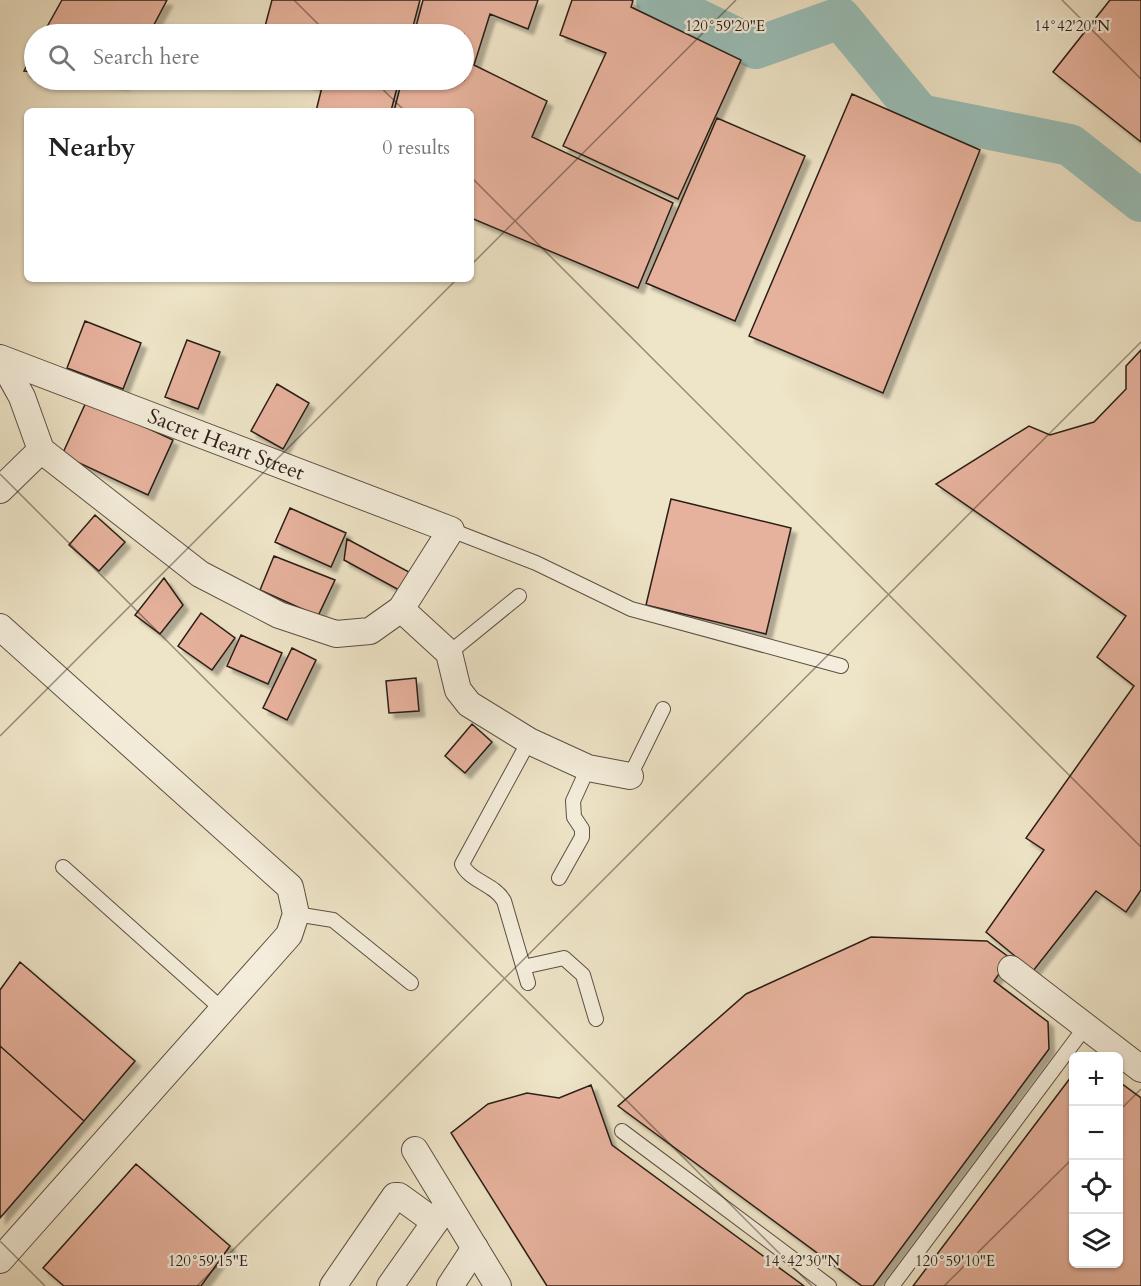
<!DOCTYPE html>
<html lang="en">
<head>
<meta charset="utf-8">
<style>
  body { margin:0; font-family:Cardo,serif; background:#f2f2f2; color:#222 }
  .controls { position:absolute; right:18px; bottom:18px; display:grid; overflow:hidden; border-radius:9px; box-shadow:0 2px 4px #0004 }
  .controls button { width:54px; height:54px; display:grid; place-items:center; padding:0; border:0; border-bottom:2px solid #e0e0e0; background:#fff; color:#222; font:30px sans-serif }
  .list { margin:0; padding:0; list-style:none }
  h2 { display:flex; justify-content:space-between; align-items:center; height:78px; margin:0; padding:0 24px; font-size:26px }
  h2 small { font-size:20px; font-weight:400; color:#767676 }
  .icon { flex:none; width:33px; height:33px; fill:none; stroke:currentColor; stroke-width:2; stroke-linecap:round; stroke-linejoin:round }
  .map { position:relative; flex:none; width:1141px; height:1286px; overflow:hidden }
  .search { position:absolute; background:#fff; box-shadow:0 2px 4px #0004; left:24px; top:24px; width:450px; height:66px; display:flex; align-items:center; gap:15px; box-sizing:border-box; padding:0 21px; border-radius:33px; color:#767676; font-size:22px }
  .panel { position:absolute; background:#fff; box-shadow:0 2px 4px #0004; left:24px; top:108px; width:450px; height:174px; border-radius:9px }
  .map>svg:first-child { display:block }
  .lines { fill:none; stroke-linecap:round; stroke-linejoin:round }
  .river { stroke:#99beb7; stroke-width:42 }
  .building { fill:#e7b29d; stroke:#2a1e17; stroke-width:1.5; filter:url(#shadow) }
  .service-casing { stroke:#5b5043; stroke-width:16 }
  .minor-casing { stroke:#5b5043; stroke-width:28 }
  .service { stroke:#f4eddb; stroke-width:14 }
  .minor { stroke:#f4eddb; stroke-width:26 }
  .ticks { fill:none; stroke:#2a1e17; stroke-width:1.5; stroke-opacity:0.45 }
  .labels { text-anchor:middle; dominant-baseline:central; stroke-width:4.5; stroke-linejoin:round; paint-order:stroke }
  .street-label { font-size:21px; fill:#2a1e17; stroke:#f4eddb }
  .ticks-label { font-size:15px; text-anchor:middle; fill:#2a1e17; stroke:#f4eddb; stroke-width:4.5; stroke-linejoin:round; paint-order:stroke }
</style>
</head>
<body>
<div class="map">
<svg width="1141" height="1286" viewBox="0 0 1141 1286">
  <defs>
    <filter id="shadow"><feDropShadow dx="5.5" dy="5.5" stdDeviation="1.5" flood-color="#0004"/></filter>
  </defs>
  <rect width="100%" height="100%" fill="#eee4c7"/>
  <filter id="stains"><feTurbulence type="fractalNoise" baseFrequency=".00333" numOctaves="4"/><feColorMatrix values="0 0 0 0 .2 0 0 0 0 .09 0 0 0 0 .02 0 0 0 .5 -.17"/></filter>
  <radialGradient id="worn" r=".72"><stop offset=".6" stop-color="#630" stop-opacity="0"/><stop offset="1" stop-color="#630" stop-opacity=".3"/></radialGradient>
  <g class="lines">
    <path class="river" d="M657,0L756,48L840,18L920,115L1070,145L1141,201"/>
  </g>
  <path class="building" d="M62,0H167L149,34H43Z
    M272,0H420L411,34H263Z
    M423,0H538L528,29L490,14L474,65L547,101L532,137L673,203L638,288L471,218V111H394L402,80H464V34H414Z
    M572,0H631L633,1L631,7L741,60L678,199L563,146L606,53L560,35Z
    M1110,0H1141V142L1053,72Z
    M34,51V72L24,71Z
    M88,80H125L123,84Z
    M295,80H399L391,111H316L322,87Z
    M852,94L980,150L883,393L749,336Z
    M717,118L805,156L735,321L646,283Z
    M85,321L141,343L123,389L67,368Z
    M187,340L220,352L198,409L165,397Z
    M1141,350V890L1126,912L1096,891L1033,971L986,932L1044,850L1026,838L1134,686L1097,657L1126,616L936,484L1029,426L1050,435L1094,422L1126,389V366Z
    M277,384L309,403L283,449L251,431Z
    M87,400L173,440L148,495L62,455Z
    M671,499L791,528L766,634L646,605Z
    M290,508L346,533L331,567L275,542Z
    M95,515L125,542L99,571L69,545Z
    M347,539L409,572L399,590L344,560Z
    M274,556L335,580L318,616L260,590Z
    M164,578L183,605L160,634L135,615Z
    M201,613L235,638L212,670L178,646Z
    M241,635L282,653L268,684L227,666Z
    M292,648L316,660L287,720L263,708Z
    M416,678L419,711L389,713L386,681Z
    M472,724L492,742L465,773L445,756Z
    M871,937L987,941L1010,958L994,981L1048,1022L1049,1049L873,1286H862L618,1106L746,994Z
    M20,962L135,1061L84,1121L0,1046V990Z
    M0,1046L84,1121L0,1218Z
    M1074,1073V1264H1118V1081L1141,1098V1286H913Z
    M591,1085L612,1145L804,1286H547L451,1133L488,1104L527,1093L559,1098Z
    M136,1164L230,1246L201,1286H64L43,1268Z"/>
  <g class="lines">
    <g class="service-casing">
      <path id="service" d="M451,530L536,563L631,609L841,666
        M449,653L519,596
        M630,776L663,709
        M63,867L223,1010
        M559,878L582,837V829L574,817L573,801L588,768
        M296,914L333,920L411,983
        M523,967L564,958L583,975L596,1019
        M528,983L504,901C495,884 469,881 462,864L529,741
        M622,1131L829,1286
        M892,1286L1086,1026"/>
    </g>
    <g class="minor-casing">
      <g id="minor">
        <path id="s1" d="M0,358L451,530L401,609L370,631L336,634L279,615L200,574L41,450L22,397L1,359"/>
        <path d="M0,490L41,450"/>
        <path d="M401,609L449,653L458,690L469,704L529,741L588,768L630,776"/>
        <path d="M0,627L290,887L296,914L289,935L0,1260"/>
        <path d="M1011,969L1141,1069"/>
        <path d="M415,1150L498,1286"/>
        <path d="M333,1286L395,1196H399L435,1222"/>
        <path d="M390,1286L445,1208"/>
        <path d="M450,1286L475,1248"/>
      </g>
    </g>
    <use href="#service" class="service"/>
    <use href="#minor" class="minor"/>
  </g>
  <path class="ticks" d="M294,0L328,34M1062,0L1141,79M373,80L405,111M471,177L1141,847M471,265L736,0M0,474L812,1286M0,736L457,279M1118,1112L1141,1089M0,1241L45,1286M197,1286L1141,342M944,1286L1074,1157"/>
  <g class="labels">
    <g class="street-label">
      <text stroke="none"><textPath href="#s1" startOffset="242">Sacret Heart Street</textPath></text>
    </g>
  </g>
  <g class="ticks-label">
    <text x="1072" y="31">14°42'20"N</text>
    <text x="725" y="31">120°59'20"E</text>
    <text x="208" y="1266">120°59'15"E</text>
    <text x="802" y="1266">14°42'30"N</text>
    <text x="955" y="1266">120°59'10"E</text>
  </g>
  <rect width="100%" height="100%" filter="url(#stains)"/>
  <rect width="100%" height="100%" fill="url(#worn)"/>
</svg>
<div class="controls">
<button>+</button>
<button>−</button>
<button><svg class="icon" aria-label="locate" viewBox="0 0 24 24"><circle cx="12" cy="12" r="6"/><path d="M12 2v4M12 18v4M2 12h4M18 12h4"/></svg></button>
<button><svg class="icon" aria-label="layers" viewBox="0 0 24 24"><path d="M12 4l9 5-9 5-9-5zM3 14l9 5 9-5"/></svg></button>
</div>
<div class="search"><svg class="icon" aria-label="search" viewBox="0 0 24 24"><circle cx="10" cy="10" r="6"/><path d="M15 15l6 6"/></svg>Search here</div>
<section class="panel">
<h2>Nearby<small>0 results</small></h2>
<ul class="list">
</ul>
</section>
</div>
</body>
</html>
